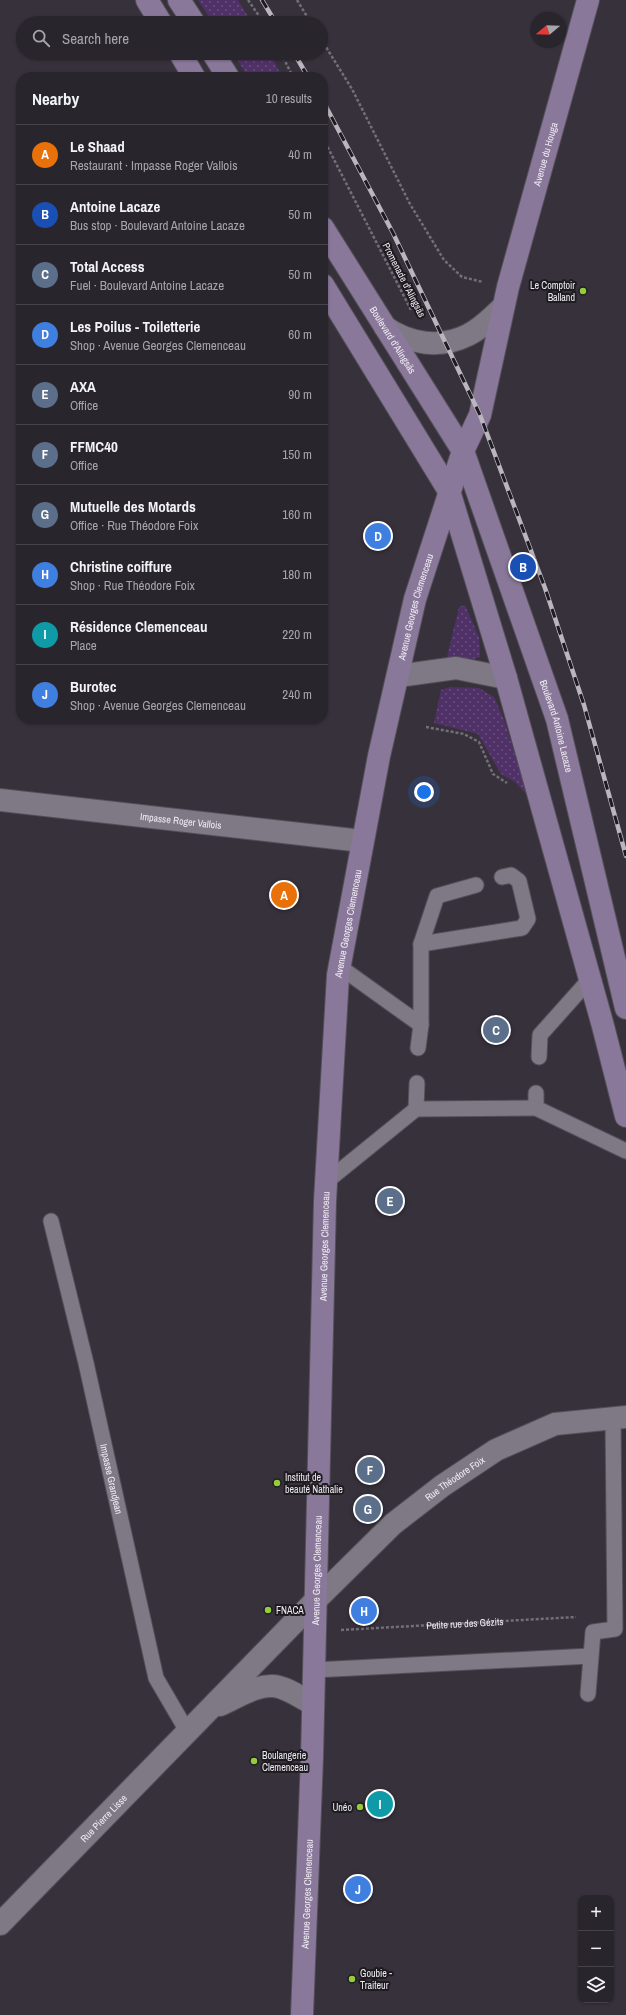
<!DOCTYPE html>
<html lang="en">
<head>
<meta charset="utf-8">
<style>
  body { margin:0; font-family:"Archivo Narrow",sans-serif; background:#353139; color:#f1f3f6 }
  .controls { position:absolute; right:12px; bottom:12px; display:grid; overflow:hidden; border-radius:8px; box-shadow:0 1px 3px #0004 }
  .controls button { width:36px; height:36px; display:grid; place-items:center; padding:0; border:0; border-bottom:1px solid #454249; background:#29252d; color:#f1f3f6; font:20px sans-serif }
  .compass { position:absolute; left:530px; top:12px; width:36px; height:36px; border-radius:50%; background:#29252d; box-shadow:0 1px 3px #0004; rotate:251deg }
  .you { position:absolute; left:424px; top:792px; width:14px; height:14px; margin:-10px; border:3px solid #fff; border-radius:50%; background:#1a73e8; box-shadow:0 0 0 6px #1a73e833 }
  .badge { display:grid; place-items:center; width:26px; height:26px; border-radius:50%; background:#d6ab8b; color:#fff; font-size:13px; font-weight:700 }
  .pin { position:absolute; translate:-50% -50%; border:2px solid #fff; box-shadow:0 1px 4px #0006 }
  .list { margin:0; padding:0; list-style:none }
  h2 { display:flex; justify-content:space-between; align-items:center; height:52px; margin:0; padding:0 16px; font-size:17px }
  h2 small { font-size:13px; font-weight:400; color:#a5a5aa }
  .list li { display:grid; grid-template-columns:26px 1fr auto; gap:12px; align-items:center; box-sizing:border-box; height:60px; padding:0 16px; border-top:1px solid #454249 }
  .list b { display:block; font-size:15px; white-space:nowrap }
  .list p { margin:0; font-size:13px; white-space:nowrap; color:#a5a5aa }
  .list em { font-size:13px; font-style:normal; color:#a5a5aa }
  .icon { flex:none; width:22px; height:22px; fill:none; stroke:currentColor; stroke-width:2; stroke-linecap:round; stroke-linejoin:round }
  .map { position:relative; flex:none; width:626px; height:2015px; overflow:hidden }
  .search { position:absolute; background:#29252d; box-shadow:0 1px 3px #0004; left:16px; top:16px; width:312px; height:44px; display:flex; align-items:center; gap:10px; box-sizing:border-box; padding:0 14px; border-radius:22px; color:#a5a5aa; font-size:15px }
  .panel { position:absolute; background:#29252d; box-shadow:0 1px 3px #0004; left:16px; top:72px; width:312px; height:652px; border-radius:16px }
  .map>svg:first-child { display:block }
  .grass { fill:url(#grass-dots) }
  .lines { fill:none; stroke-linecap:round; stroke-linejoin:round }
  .service-casing { stroke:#545059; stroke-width:17 }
  .minor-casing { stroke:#545059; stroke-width:24 }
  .tertiary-casing { stroke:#545059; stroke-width:24 }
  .secondary-casing { stroke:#545059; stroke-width:24 }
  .path { stroke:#736e78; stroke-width:2.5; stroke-dasharray:3 2; stroke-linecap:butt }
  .service { stroke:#7f7985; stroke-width:15 }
  .minor { stroke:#7f7985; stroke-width:22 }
  .tertiary { stroke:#7f7985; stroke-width:22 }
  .secondary { stroke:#8a789a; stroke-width:22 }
  .rail-casing { stroke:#bab6bf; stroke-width:4.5 }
  .rail { stroke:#1d1b20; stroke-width:3; stroke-dasharray:9; stroke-linecap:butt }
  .poi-dot { fill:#94cc3c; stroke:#1d1b20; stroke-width:1.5 }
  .labels { text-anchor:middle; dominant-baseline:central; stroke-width:4; stroke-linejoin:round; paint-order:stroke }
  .street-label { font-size:10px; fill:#efebf3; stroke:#1d1b20 }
  .poi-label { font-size:10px; fill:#efebf3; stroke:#1d1b20; text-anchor:start }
</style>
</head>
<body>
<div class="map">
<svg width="626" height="2015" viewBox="0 0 626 2015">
  <defs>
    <pattern id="grass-dots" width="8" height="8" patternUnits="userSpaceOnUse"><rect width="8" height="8" fill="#4f3167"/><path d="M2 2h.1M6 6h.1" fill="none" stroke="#694f7d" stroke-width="1.8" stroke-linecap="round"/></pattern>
  </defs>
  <rect width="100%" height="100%" fill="#37313c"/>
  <path class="grass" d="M198,0H238L252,23H213Z
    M233,53H270L282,77H248Z
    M465,605L479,637L480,657L473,659L447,657L459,607Z
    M450,687L479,688L494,697L505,722L527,795L515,782L501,774L478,734L434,723L441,690Z"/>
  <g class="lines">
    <g class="service-casing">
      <g id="service">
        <path d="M421,944L522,928L528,919L519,881L511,875L502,877"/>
        <path d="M340,967L421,1025L418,1048"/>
        <path d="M421,1025V944L437,896L476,885"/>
        <path d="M539,1057L540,1035L590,979"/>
        <path d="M536,1093V1108L626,1151"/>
        <path d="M416,1109L536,1108"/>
        <path d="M326,1182L416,1109L417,1083"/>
        <path id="s2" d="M51,1221L86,1363L156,1678L187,1731"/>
        <path d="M314,1670L590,1656"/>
        <path d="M588,1694L593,1632L615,1629L613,1418"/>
      </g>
    </g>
    <g class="minor-casing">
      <g id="minor">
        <path id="s3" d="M0,800L362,841"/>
        <path id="s4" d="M316,1600L393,1524L442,1486L496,1450L555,1424L626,1417"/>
      </g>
    </g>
    <g class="tertiary-casing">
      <g id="tertiary">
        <path d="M385,327C409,344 440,349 468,335C481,329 491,318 502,308"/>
        <path d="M398,676L456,668L506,678"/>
        <path d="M220,1705C236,1698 255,1685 273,1686C287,1687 301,1698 313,1704"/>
        <path id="s5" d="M0,1924L316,1600"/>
      </g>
    </g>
    <g class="secondary-casing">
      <g id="secondary">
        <path d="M147,0L161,23"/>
        <path d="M179,0L194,23"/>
        <path d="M180,53L194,77"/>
        <path d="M213,53L228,77"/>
        <path id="s6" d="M323,228L463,451L557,719L626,1008"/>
        <path d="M323,285L449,491L506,678L603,1026L626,1116"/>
        <path id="s7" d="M302,2015L312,1757L325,1201L338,975L379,756L415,599L463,451L480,415L508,287L588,0"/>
      </g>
    </g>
    <g class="path">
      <path d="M248,0L264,23"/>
      <path d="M297,0L311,23"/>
      <path d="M321,39L352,89L410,204L444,260L462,277L483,282"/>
      <path d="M281,53L293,77"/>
      <path d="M323,138L411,310"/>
      <path d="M426,727L464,734L479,742L493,774L507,783"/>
      <path id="s1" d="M341,1630L576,1617"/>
    </g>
    <use href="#service" class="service"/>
    <use href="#minor" class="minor"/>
    <use href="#tertiary" class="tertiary"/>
    <use href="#secondary" class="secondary"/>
    <g class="rail-casing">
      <path id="rail" d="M262,0L276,23
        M294,53L308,77
        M323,101L393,233L480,415L545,588L584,705L626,856"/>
    </g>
    <use href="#rail" class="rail"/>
  </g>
  <g class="poi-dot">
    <circle cx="583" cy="291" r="4"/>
    <circle cx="277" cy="1483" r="4"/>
    <circle cx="268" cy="1610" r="4"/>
    <circle cx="254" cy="1761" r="4"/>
    <circle cx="360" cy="1807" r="4"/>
    <circle cx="352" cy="1979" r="4"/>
  </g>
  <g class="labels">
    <g class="street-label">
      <text stroke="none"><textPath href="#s7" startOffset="1889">Avenue du Houga</textPath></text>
      <text transform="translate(404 280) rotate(63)">Promenade d'Alingsäs</text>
      <text stroke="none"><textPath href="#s6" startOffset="132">Boulevard d'Alingsäs</textPath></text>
      <text stroke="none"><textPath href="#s7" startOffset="1417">Avenue Georges Clemenceau</textPath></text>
      <text stroke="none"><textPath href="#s6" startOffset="554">Boulevard Antoine Lacaze</textPath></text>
      <text stroke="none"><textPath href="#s3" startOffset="182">Impasse Roger Vallois</textPath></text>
      <text stroke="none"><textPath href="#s7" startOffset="1093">Avenue Georges Clemenceau</textPath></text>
      <text stroke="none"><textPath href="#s7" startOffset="769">Avenue Georges Clemenceau</textPath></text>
      <text stroke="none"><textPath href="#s4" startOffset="185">Rue Théodore Foix</textPath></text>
      <text stroke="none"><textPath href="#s2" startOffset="265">Impasse Grandjean</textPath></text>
      <text stroke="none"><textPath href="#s7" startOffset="445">Avenue Georges Clemenceau</textPath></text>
      <text stroke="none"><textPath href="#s1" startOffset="124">Petite rue des Gézits</textPath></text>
      <text stroke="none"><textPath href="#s5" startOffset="148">Rue Pierre Lisse</textPath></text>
      <text stroke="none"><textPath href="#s7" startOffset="121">Avenue Georges Clemenceau</textPath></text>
    </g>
    <g class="poi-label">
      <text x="575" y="285" text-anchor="end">Le Comptoir<tspan x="575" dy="12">Balland</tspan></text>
      <text x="285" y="1477">Institut de<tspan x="285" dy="12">beauté Nathalie</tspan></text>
      <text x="276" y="1610">FNACA</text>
      <text x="262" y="1755">Boulangerie<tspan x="262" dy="12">Clemenceau</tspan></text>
      <text x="352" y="1807" text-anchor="end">Unéo</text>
      <text x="360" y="1973">Goubie -<tspan x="360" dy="12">Traiteur</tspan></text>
    </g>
  </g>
</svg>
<div class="controls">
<button>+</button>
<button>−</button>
<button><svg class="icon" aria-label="layers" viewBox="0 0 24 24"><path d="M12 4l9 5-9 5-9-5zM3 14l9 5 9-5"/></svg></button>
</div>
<svg class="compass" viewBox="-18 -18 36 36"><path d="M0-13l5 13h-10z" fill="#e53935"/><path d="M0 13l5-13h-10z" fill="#a5a5aa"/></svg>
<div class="you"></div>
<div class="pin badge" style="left:284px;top:895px;background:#e8710a">A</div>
<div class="pin badge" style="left:523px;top:567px;background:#1a4fb4">B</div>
<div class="pin badge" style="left:496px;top:1030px;background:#5c6f8a">C</div>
<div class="pin badge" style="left:378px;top:536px;background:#3f7fe0">D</div>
<div class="pin badge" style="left:390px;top:1201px;background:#5c6f8a">E</div>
<div class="pin badge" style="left:370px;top:1470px;background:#5c6f8a">F</div>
<div class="pin badge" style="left:368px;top:1509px;background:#5c6f8a">G</div>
<div class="pin badge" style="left:364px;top:1611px;background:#3f7fe0">H</div>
<div class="pin badge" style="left:380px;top:1804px;background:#0f9aa8">I</div>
<div class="pin badge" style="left:358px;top:1889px;background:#3f7fe0">J</div>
<div class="search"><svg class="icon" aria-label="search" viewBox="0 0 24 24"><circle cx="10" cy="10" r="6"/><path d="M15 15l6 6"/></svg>Search here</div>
<section class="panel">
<h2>Nearby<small>10 results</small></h2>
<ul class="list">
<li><span class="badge" style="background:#e8710a">A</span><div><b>Le Shaad</b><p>Restaurant · Impasse Roger Vallois</p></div><em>40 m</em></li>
<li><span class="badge" style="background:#1a4fb4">B</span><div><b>Antoine Lacaze</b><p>Bus stop · Boulevard Antoine Lacaze</p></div><em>50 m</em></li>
<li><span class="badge" style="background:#5c6f8a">C</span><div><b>Total Access</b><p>Fuel · Boulevard Antoine Lacaze</p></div><em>50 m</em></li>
<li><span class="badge" style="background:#3f7fe0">D</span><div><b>Les Poilus - Toiletterie</b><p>Shop · Avenue Georges Clemenceau</p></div><em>60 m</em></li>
<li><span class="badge" style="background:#5c6f8a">E</span><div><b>AXA</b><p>Office</p></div><em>90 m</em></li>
<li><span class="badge" style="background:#5c6f8a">F</span><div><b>FFMC40</b><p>Office</p></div><em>150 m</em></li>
<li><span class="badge" style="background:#5c6f8a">G</span><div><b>Mutuelle des Motards</b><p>Office · Rue Théodore Foix</p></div><em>160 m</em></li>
<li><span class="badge" style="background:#3f7fe0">H</span><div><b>Christine coiffure</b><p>Shop · Rue Théodore Foix</p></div><em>180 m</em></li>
<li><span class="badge" style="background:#0f9aa8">I</span><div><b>Résidence Clemenceau</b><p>Place</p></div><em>220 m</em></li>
<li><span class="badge" style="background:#3f7fe0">J</span><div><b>Burotec</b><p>Shop · Avenue Georges Clemenceau</p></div><em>240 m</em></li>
</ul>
</section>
</div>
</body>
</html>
